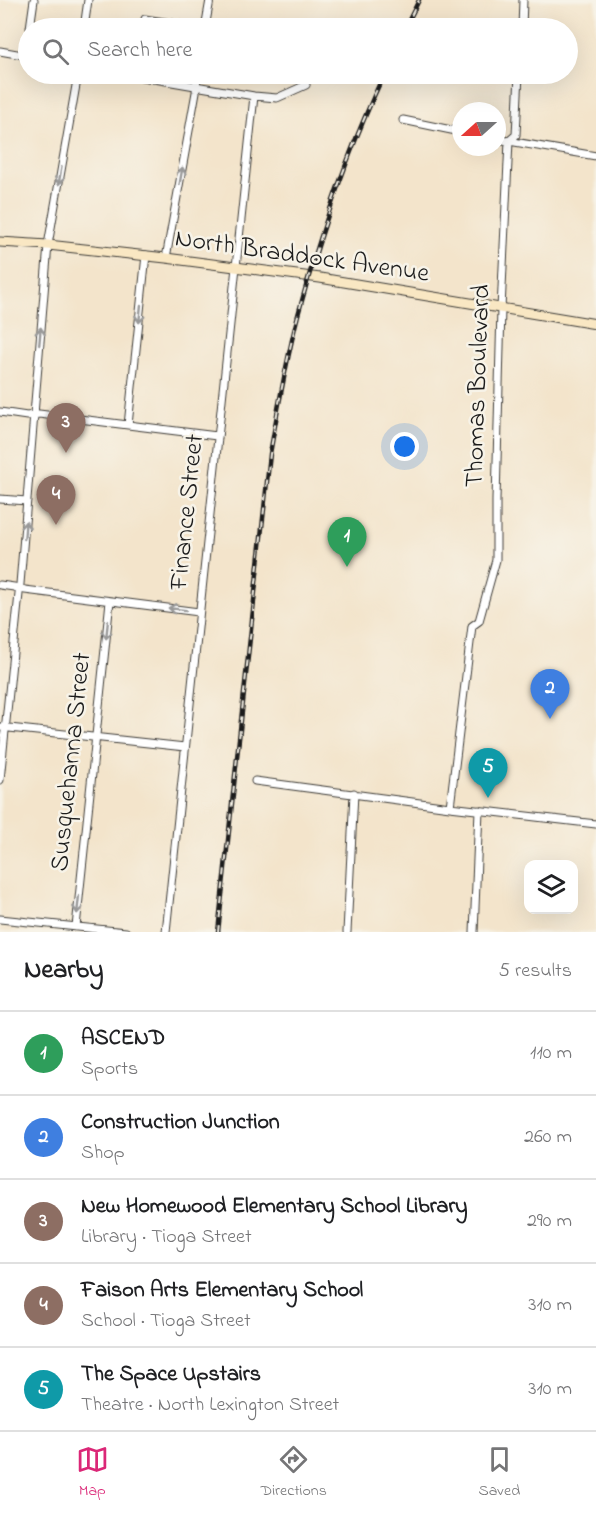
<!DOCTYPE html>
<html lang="en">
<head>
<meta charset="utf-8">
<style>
  body { margin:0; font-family:"Indie Flower",sans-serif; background:#f2f2f2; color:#202124 }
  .controls { position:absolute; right:18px; bottom:18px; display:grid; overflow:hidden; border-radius:12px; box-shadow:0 6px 24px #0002 }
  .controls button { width:54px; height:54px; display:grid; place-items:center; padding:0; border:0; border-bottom:2px solid #e0e0e0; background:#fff; color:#202124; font:30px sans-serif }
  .compass { position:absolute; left:452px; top:102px; width:54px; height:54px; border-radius:50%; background:#fff; box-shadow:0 6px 24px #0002; rotate:249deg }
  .you { position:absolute; left:405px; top:447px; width:21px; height:21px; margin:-15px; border:4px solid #fff; border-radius:50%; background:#1a73e8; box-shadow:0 0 0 9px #1a73e833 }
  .badge { display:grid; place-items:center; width:39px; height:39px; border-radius:50%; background:#db2777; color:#fff; font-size:20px; font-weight:700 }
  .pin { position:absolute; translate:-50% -50px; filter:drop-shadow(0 2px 3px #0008) }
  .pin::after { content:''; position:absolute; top:32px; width:21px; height:18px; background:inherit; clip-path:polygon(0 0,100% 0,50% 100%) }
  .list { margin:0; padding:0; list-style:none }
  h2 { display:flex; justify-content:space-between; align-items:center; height:78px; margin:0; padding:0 24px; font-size:26px }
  h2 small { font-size:20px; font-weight:400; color:#757577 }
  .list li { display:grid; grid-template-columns:39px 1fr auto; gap:18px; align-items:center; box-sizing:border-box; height:84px; padding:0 24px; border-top:2px solid #e0e0e0 }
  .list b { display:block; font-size:22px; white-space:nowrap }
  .list p { margin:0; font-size:20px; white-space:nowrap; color:#757577 }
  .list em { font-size:20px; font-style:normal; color:#757577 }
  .icon { flex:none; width:33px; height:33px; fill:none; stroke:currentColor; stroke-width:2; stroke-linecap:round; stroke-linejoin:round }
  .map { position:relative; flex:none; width:596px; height:932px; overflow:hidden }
  .search { position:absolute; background:#fff; box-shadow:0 6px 24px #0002; left:18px; right:18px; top:18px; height:66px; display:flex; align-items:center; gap:15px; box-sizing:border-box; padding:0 21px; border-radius:33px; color:#757577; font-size:22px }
  .sheet { height:498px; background:#fff }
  nav { display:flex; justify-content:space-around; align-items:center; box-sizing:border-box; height:84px; border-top:2px solid #e0e0e0; background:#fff; font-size:16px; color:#757577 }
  nav a { display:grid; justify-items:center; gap:3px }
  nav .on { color:#db2777 }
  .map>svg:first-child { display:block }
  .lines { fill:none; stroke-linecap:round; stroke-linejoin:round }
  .minor-casing { stroke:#3c3a36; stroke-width:9 }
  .secondary-casing { stroke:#3c3a36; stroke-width:11 }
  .minor { stroke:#fff; stroke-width:7 }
  .secondary { stroke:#f9e7c3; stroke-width:9 }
  .rail-casing { stroke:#1c1c1c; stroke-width:4.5 }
  .rail { stroke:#f7f3e8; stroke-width:2; stroke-dasharray:7; stroke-linecap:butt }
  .oneway { stroke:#999 }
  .labels { text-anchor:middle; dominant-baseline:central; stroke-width:5; stroke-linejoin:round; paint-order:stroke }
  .street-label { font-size:26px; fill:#1c1c1c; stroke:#f7f3e8 }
</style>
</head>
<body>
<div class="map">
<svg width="596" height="932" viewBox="0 0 596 932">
  <rect width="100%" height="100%" fill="#f7f3e8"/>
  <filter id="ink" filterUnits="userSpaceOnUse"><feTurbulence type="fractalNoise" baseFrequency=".0167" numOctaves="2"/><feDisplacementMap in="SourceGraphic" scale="12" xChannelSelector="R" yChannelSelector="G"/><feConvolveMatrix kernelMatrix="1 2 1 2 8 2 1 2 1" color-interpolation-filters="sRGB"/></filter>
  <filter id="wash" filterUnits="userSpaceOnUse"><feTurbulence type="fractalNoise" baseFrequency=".008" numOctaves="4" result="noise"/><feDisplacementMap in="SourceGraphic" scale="24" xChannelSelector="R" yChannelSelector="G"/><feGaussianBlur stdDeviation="1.35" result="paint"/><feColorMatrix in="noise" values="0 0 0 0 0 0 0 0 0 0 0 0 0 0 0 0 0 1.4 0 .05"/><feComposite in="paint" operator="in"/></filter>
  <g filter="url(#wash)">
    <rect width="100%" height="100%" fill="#f3e4cb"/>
  </g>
  <g filter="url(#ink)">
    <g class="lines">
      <g class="minor-casing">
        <path id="minor" d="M145,19L203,28
          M30,28L34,0
          M84,28L88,0
          M205,28L210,0
          M522,28L523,0
          M0,51L28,56
          M26,56L28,36
          M125,74L254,96L277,98L306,85
          M403,120L461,132
          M497,139L596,156
          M166,258L196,92L197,74
          M0,412L27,416L39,414L217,436
          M128,425L146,255
          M0,499L27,501
          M0,585L14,587L25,590L199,612
          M0,727L185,747
          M0,780L20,584L48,245L78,74
          M255,781L450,807L596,824
          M450,807L472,626L479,621L496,560V500L501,309L509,141L516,135L519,74
          M0,919L126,932
          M76,927L110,601
          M166,932L254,96
          M347,932L354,793
          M474,932L479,810"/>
      </g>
      <g class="secondary-casing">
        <path id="secondary" d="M0,242L48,245L166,258L320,278L596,324"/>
      </g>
      <use href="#minor" class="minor"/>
      <use href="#secondary" class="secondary"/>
      <g class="rail-casing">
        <path id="rail" d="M405,28L419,0
          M218,932L270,454C278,408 286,361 298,315C320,233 348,151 384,74"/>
      </g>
      <use href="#rail" class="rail"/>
    </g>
    <defs><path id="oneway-shaft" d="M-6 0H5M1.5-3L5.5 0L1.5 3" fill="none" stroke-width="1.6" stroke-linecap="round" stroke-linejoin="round" transform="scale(1.5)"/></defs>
    <g class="oneway">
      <use href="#oneway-shaft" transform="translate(60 176) rotate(100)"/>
      <use href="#oneway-shaft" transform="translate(181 176) rotate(-80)"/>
      <use href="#oneway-shaft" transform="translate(140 314) rotate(96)"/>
      <use href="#oneway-shaft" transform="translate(40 336) rotate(-85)"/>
      <use href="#oneway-shaft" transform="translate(25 530) rotate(-86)"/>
      <use href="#oneway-shaft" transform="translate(177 609) rotate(-173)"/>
      <use href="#oneway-shaft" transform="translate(107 630) rotate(96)"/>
      <use href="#oneway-shaft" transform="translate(78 905) rotate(96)"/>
    </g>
  </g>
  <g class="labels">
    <g class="street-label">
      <text transform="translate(302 257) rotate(8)">North Braddock Avenue</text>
      <text transform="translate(479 386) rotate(-88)">Thomas Boulevard</text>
      <text transform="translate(188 512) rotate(-84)">Finance Street</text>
      <text transform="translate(72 762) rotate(-84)">Susquehanna Street</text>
    </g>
  </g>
</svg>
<div class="controls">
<button><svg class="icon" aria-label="layers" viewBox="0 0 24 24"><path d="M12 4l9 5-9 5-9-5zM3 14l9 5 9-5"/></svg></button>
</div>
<svg class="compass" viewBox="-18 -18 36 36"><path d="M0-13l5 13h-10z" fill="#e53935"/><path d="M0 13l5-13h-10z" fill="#757577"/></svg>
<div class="you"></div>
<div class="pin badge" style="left:347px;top:567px;background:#2e9e5b">1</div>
<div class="pin badge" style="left:550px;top:719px;background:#3f7fe0">2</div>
<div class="pin badge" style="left:66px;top:453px;background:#8d6e63">3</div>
<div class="pin badge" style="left:56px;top:525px;background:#8d6e63">4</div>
<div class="pin badge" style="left:488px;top:798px;background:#0f9aa8">5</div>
<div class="search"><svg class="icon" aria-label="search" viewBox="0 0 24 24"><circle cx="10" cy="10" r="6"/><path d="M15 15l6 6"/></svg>Search here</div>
</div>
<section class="sheet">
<h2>Nearby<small>5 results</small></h2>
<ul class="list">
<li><span class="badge" style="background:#2e9e5b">1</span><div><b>ASCEND</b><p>Sports</p></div><em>110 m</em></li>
<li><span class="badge" style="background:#3f7fe0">2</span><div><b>Construction Junction</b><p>Shop</p></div><em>260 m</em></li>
<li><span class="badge" style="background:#8d6e63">3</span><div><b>New Homewood Elementary School Library</b><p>Library · Tioga Street</p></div><em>290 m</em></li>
<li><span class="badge" style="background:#8d6e63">4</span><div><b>Faison Arts Elementary School</b><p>School · Tioga Street</p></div><em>310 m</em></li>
<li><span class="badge" style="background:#0f9aa8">5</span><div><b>The Space Upstairs</b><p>Theatre · North Lexington Street</p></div><em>310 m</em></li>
</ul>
</section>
<nav>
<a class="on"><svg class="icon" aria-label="map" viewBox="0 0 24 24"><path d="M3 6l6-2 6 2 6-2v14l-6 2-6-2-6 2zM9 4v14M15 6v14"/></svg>Map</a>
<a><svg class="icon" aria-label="directions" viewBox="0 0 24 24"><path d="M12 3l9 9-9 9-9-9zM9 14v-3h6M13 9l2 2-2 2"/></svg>Directions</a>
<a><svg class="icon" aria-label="saved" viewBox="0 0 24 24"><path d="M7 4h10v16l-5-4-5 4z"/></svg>Saved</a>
</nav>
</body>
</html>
